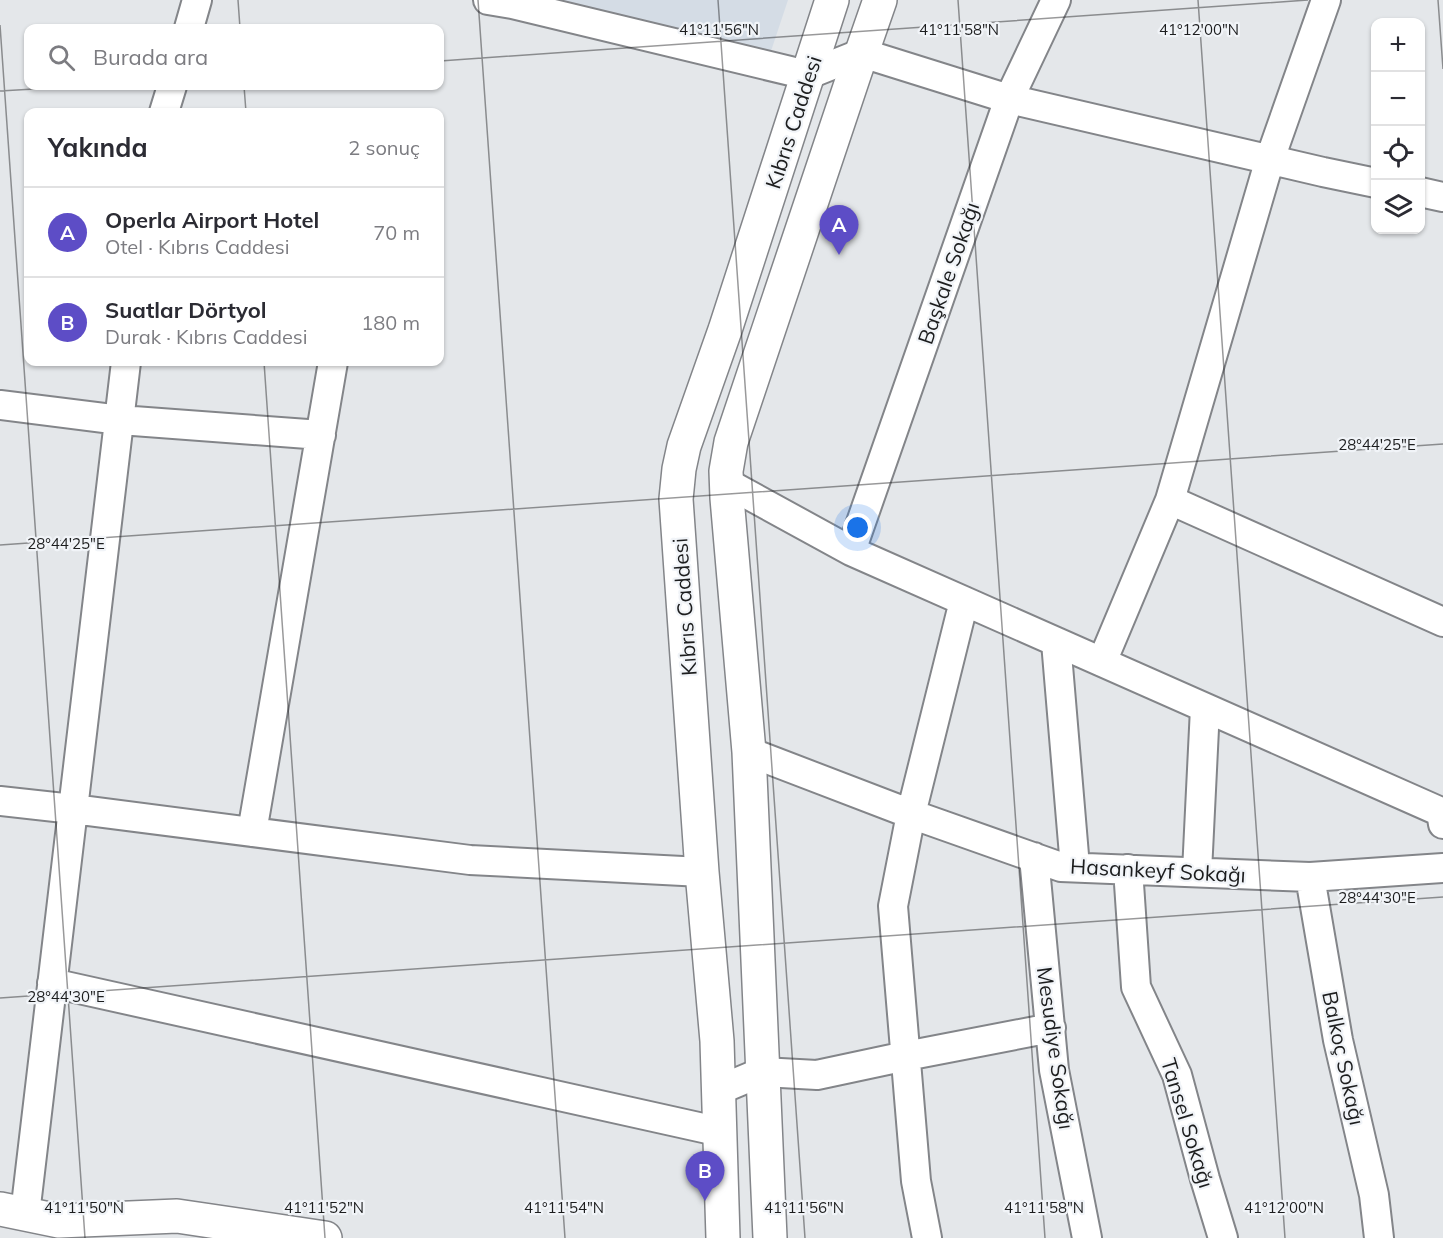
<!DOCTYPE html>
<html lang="tr">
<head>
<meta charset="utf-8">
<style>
  body { margin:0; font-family:Mulish,sans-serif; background:#f7f7f7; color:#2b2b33 }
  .controls { position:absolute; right:18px; top:18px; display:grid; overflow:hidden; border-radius:12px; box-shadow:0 2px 4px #0004 }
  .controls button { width:54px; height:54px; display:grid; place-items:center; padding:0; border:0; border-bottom:2px solid #e1e1e2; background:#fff; color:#2b2b33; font:30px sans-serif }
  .you { position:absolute; left:858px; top:528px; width:21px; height:21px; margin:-15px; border:4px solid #fff; border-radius:50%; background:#1a73e8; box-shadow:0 0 0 9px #1a73e833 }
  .badge { display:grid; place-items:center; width:39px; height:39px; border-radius:50%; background:#5d4dc6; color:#fff; font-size:20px; font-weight:700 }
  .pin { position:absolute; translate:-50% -50px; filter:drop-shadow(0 2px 3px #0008) }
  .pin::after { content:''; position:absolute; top:32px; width:21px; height:18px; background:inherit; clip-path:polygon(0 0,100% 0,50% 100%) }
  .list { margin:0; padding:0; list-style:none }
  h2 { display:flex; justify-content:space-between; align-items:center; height:78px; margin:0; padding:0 24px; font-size:26px }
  h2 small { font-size:20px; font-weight:400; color:#7c7c81 }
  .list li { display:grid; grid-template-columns:39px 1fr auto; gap:18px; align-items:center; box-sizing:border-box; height:90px; padding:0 24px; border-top:2px solid #e1e1e2 }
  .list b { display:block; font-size:22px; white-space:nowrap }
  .list p { margin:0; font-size:20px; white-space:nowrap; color:#7c7c81 }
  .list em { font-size:20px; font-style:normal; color:#7c7c81 }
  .icon { flex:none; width:33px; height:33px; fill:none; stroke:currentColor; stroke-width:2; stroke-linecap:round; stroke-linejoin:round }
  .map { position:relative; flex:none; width:1443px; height:1238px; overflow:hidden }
  .search { position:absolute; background:#fff; box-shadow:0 2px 4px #0004; left:24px; top:24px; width:420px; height:66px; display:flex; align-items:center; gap:15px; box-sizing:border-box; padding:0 21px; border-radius:12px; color:#7c7c81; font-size:22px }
  .panel { position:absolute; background:#fff; box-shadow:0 2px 4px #0004; left:24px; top:108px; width:420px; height:258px; border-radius:12px }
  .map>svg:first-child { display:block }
  .built { fill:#d4dce5 }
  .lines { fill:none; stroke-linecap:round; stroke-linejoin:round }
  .street-casing { stroke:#838589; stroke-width:32 }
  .secondary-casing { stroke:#838589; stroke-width:36 }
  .street { stroke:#fff; stroke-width:28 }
  .secondary { stroke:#fff; stroke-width:33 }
  .ticks { fill:none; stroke:#1c1d1e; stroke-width:1.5; stroke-opacity:0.45 }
  .labels { text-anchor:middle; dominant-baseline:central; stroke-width:4.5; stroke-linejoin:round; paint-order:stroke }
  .street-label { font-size:21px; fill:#1c1d1e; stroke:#f1f4f8 }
  .ticks-label { font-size:15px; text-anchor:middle; fill:#1c1d1e; stroke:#f1f4f8; stroke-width:4.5; stroke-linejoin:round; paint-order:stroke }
</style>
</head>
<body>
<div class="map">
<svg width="1443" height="1238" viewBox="0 0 1443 1238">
  <rect width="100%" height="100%" fill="#e4e7ea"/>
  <path class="built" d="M543,0H788L770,54Z"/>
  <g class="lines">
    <g class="street-casing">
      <path id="street" d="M488,0L512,4L807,75L862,53L1009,99L1323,172L1376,183
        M189,28L197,0
        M164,112L172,86
        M1420,192L1443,197
        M0,405L120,420L321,435
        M727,483L851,551L1441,812L1443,824
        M1170,500L1443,622
        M851,551L1009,99L1056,0
        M1056,642L1075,867
        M1102,662L1170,500L1270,159L1326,0
        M749,752L911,814L1061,867L1310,877L1443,868
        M0,801L73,809L470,860L702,872
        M252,832L333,362
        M1034,857L1054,1070L1087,1238
        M1128,869L1136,987L1177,1075L1205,1179L1223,1238
        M1197,872L1205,708
        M1310,877L1338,1040L1374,1195L1379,1238
        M52,983L721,1132
        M719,1090L762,1072L817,1075L906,1056L1051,1028
        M25,1214L126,362
        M927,1238L916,1181L893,906L911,814L964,601"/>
    </g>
    <g class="secondary-casing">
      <path id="secondary" d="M0,1209L59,1221L177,1216L325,1238
        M723,1238L717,1041L702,872L676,499L679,469L684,446L725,330L832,0
        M770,1238L749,752L727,498L726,471L731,442L855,72L880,0"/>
    </g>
    <use href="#street" class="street"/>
    <use href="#secondary" class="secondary"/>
  </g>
  <path class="ticks" d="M238,0L240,28M478,0L565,1238M718,0L805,1238M958,0L1045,1238M1198,0L1285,1238M1438,0L1443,69M0,25L85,1238M440,61L1308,0M244,86L246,112M0,91L85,86M264,362L325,1238M0,545L1443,444M0,998L1443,897"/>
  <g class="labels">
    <g class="street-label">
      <text transform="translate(793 122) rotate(-72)">Kıbrıs Caddesi</text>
      <text transform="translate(948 273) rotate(-71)">Başkale Sokağı</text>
      <text transform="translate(684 607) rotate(-94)">Kıbrıs Caddesi</text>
      <text transform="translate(1158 870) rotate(3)">Hasankeyf Sokağı</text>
      <text transform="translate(1056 1048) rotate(82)">Mesudiye Sokağı</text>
      <text transform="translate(1344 1058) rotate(78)">Balkoç Sokağı</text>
      <text transform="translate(1188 1123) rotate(73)">Tansel Sokağı</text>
    </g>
  </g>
  <g class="ticks-label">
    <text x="719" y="35">41°11'56"N</text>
    <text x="959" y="35">41°11'58"N</text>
    <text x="1199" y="35">41°12'00"N</text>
    <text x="1377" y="450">28°44'25"E</text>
    <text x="66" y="549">28°44'25"E</text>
    <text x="1377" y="903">28°44'30"E</text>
    <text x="66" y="1002">28°44'30"E</text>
    <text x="84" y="1213">41°11'50"N</text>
    <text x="324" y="1213">41°11'52"N</text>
    <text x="564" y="1213">41°11'54"N</text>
    <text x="804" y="1213">41°11'56"N</text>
    <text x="1044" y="1213">41°11'58"N</text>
    <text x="1284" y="1213">41°12'00"N</text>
  </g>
</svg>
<div class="controls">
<button>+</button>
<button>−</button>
<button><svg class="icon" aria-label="locate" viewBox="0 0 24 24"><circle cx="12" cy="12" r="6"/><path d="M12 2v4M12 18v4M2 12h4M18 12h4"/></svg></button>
<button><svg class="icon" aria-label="layers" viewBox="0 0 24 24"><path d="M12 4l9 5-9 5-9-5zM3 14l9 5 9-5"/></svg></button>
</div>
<div class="you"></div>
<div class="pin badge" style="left:839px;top:255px">A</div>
<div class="pin badge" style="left:705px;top:1201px">B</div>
<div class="search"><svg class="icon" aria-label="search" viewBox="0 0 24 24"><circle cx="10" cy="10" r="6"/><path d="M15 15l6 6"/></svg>Burada ara</div>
<section class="panel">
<h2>Yakında<small>2 sonuç</small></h2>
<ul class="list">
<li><span class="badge">A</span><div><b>Operla Airport Hotel</b><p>Otel · Kıbrıs Caddesi</p></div><em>70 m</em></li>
<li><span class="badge">B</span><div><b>Suatlar Dörtyol</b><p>Durak · Kıbrıs Caddesi</p></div><em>180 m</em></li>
</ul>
</section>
</div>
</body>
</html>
